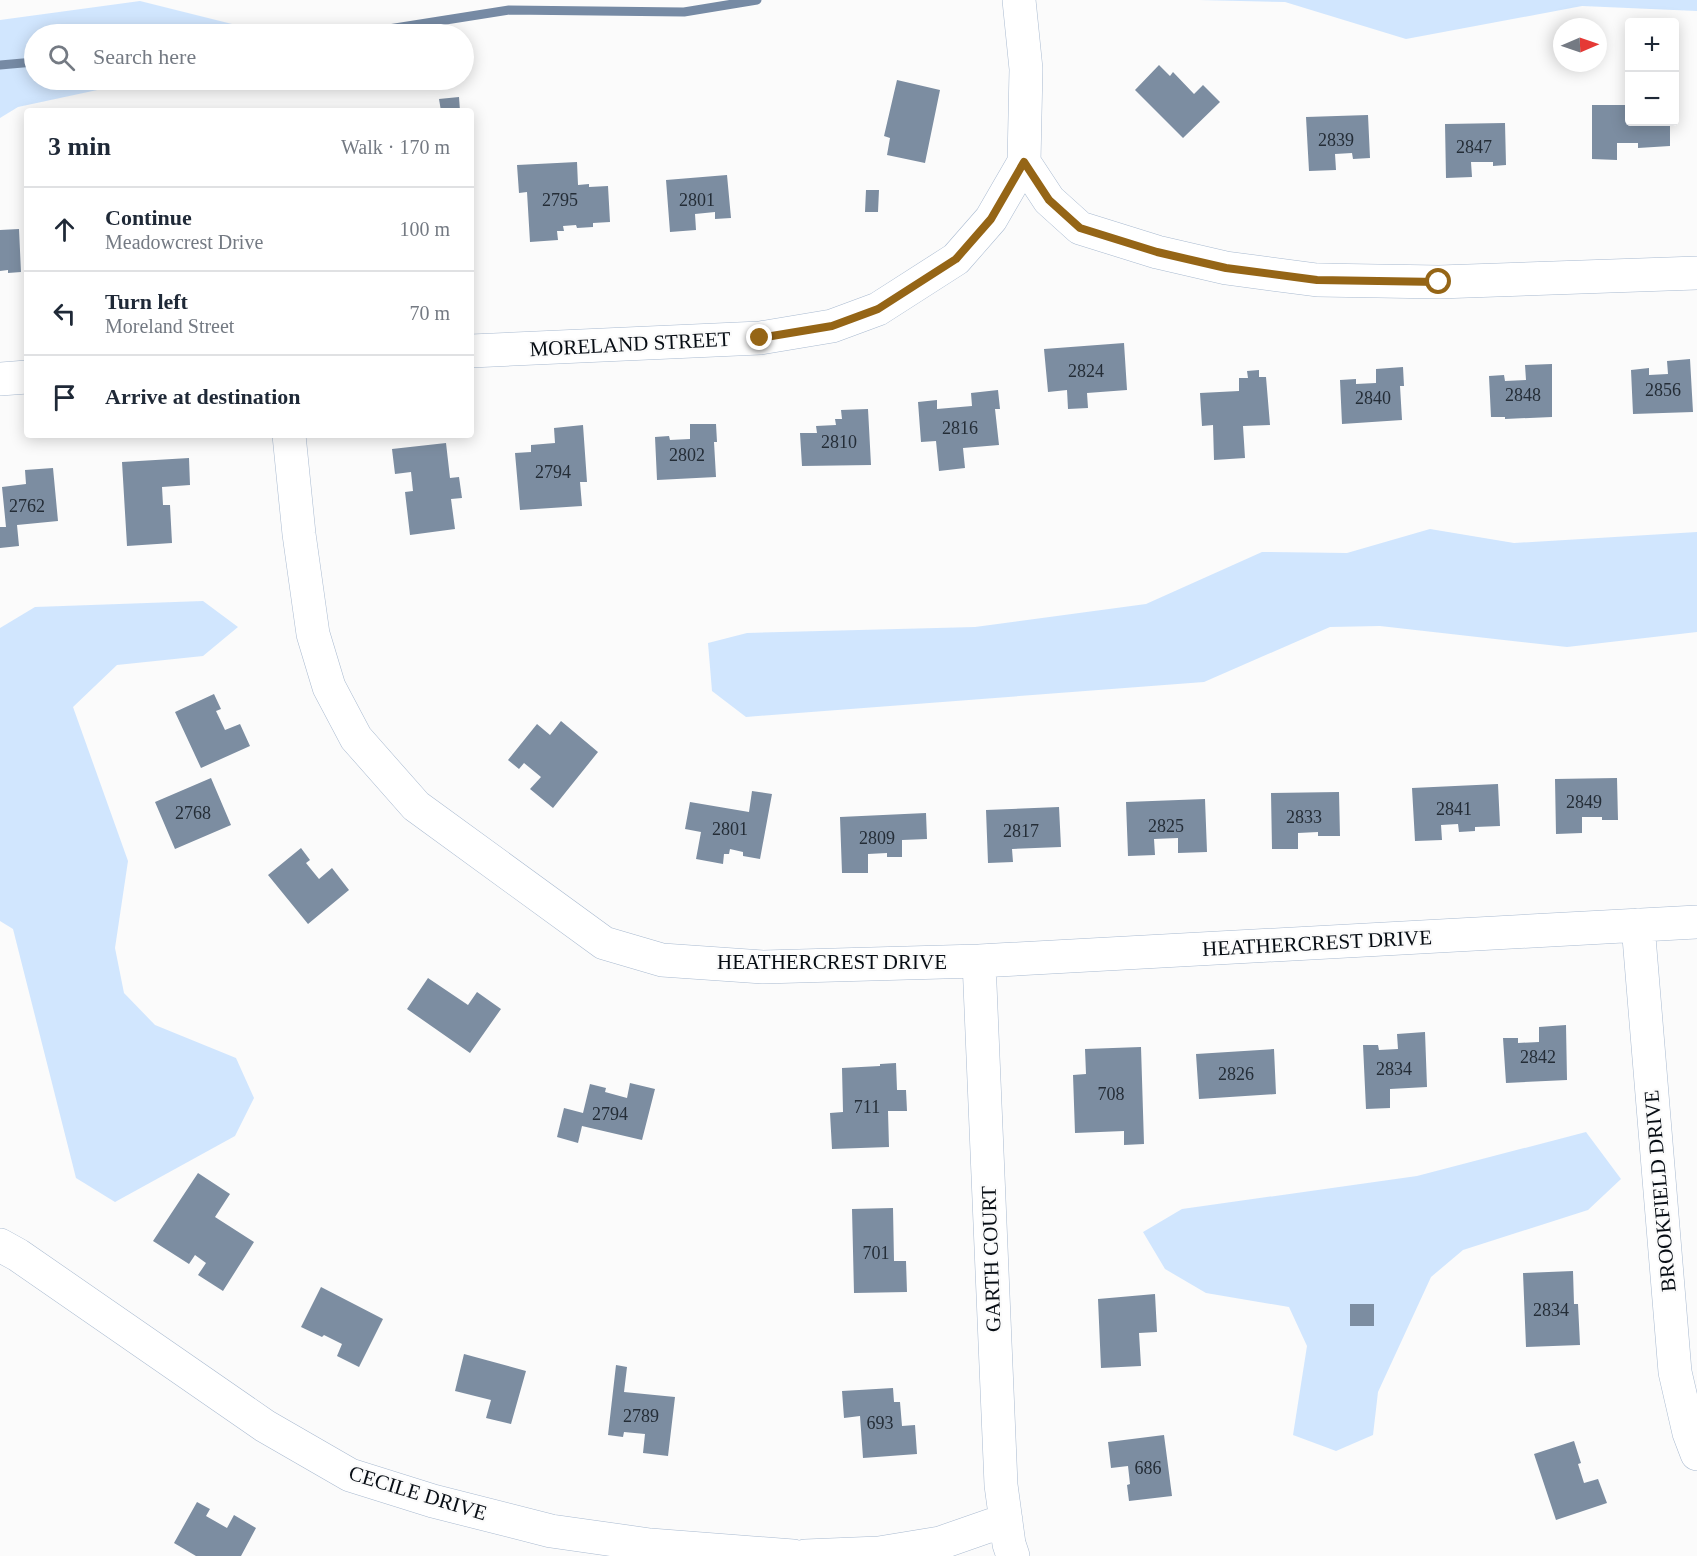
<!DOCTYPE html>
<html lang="en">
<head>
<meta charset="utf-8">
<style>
  body { margin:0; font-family:"Times New Roman",serif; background:#f2f2f3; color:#1f2937 }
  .controls { position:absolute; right:18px; top:18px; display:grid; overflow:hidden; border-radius:6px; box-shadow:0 3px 15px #0003 }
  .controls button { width:54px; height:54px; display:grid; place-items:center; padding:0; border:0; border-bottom:2px solid #e0e1e3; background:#fff; color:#1f2937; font:30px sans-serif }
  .compass { position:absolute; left:1553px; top:18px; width:54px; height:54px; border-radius:50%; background:#fff; box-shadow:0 3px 15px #0003; rotate:88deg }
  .stop { position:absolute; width:18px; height:18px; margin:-14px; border:4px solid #956516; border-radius:50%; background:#fff }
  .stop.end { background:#956516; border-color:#fff; box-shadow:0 2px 6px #0008 }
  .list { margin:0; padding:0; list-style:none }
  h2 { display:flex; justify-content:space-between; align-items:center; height:78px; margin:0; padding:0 24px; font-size:26px }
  h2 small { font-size:20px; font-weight:400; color:#747a83 }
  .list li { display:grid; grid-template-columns:39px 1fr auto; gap:18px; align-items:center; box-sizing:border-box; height:84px; padding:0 24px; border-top:2px solid #e0e1e3 }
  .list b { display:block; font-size:22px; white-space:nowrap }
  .list p { margin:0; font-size:20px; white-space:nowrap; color:#747a83 }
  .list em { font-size:20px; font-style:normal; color:#747a83 }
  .icon { flex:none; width:33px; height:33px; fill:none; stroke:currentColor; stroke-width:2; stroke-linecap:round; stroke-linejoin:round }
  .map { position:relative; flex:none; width:1697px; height:1556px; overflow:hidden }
  .search { position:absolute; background:#fff; box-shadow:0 3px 15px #0003; left:24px; top:24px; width:450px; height:66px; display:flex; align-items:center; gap:15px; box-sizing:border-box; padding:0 21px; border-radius:33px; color:#747a83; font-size:22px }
  .panel { position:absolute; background:#fff; box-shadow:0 3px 15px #0003; left:24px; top:108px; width:450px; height:330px; border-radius:6px }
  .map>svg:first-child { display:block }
  .green { fill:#d1e6fe }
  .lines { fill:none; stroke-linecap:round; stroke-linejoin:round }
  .stream { stroke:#768aa4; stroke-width:9 }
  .building { fill:#7c8da1 }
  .minor-casing { stroke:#a9bad0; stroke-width:34 }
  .minor { stroke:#fff; stroke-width:33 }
  .route { stroke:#956516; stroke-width:8 }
  .labels { text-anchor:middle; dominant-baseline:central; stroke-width:4.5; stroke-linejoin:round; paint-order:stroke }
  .number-label { font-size:18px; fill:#242d37 }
  .street-label { font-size:21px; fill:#070d14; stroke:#fbfbfb }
</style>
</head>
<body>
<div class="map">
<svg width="1697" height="1556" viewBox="0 0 1697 1556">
  <rect width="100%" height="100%" fill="#fbfbfb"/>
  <path class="green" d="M1199,0H1697V11L1582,6L1406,39L1285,2Z
    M140,1L272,34H34V80H144L18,107L0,118V20Z
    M1430,529L1514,543L1697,532V632L1567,647L1380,626L1330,627L1204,682L746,717L712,691L708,643L747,633L975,627L1146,604L1262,552L1347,553Z
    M203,601L238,627L203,656L117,665L73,707L128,861L115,948L124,993L155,1025L236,1058L254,1098L235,1136L115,1202L76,1178L13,929L0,921V628L35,607Z
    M1586,1132L1621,1179L1588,1210L1463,1250L1431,1277L1378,1392L1373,1435L1336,1451L1293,1435L1307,1346L1289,1307L1206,1293L1165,1269L1143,1232L1182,1209L1417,1176Z"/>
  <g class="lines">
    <path class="stream" d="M357,34L509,10L684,12L757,0
      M0,65L34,62"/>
  </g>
  <path class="building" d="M1159,65L1170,76L1173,72L1194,94L1203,85L1220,102L1183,138L1135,90Z
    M897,80L940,90L925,163L887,155L890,138L884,136Z
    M459,97L460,111H441L439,99Z
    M1592,105H1630V122H1670V146L1638,148V143H1617V160L1592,159Z
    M1368,115L1370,158L1353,159L1352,153L1335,154L1336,170L1309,171L1306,117Z
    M1505,123L1506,165L1493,166V162H1471L1472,177L1446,178L1445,124Z
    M577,162L578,185L589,184V187L608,186L610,222L593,223V227L577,228L576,225L563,226L564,231H557L558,240L530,242L527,192L519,193L517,165Z
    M727,175L731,218L715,219V212L695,214L696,230L670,232L666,180Z
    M866,190H879L878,212H865Z
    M19,229L21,272L8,273V270L0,271V230Z
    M1124,343L1127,390L1087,393L1088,408L1068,409L1067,390L1048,392L1044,349Z
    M1690,359L1693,412L1633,414L1631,370L1649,368V375L1668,374L1667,361Z
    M1552,364V417L1505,419V417H1491L1489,376L1504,375L1505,381L1526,380L1525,365Z
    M1403,367L1404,386H1400L1402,420L1342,424L1340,380L1356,379V384L1376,383V369Z
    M1259,370V377H1266L1270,425L1243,426L1245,458L1214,460L1213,425L1202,426L1200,393L1239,391V378H1248L1247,371Z
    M998,390L1000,409H995L999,445L963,448L965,468L939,471L936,441L921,442L918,402L937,400V409L972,406L971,393Z
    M868,409L871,465L802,466L800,433H817L816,426L836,425L835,419H842L841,410Z
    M690,424H716L717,442H714L716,477L657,480L655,437L669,436L670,440L690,439Z
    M583,425L587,482H580L582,506L520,510L515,453L531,452V445L555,443L554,428Z
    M446,443L450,478L459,477L462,498L451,499L455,529L410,535L405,492L413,491L411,472L395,474L392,449Z
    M189,458L190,485L162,487L163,505H170L172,543L127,546L122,462Z
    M53,468L58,521L17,525L19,546L0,548V527H6L2,487L26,484L25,470Z
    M214,694L221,709L216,711L225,730L240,724L250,746L201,768L175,712Z
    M561,721L598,752L553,808L530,789L541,777L524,763L519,769L508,760L537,724L550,735Z
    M211,778L231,825L175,849L155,802Z
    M1617,778L1618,820H1602V817H1582V833L1556,834L1555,779Z
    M1498,784L1500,826L1475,827V831L1459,832L1458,824L1441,825L1442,840L1415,841L1412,788Z
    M752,791L772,794L760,859L743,856V852L730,849L729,854H724L723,864L696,859L701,832L685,829L690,802L749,812Z
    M1339,792L1340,836H1318V832L1298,833V849H1272L1271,793Z
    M1205,799L1207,852L1178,853V838L1154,839L1155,855L1128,856L1126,802Z
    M1059,807L1061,847L1012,849L1013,862L988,863L986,810Z
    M926,813L927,839L902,840V857H887V853L868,854V873H842L840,817Z
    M301,848L310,860L306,863L319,879L332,868L349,890L308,924L268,875Z
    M428,978L468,1005L477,992L501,1009L470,1053L407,1009Z
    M1566,1025L1567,1080L1506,1083L1503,1038H1518V1043L1539,1042V1027Z
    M1425,1032L1427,1087L1390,1089V1108L1366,1109L1363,1045H1378L1379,1050L1398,1049L1397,1034Z
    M1141,1047L1144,1144L1124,1145V1131L1075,1133L1073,1075L1086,1074L1085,1049Z
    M1274,1049L1276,1094L1199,1099L1196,1054Z
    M896,1063L897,1090H906L907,1111H888L889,1147L832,1149L830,1113L843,1112L842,1068L880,1066V1064Z
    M630,1083L655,1089L642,1140L582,1126L578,1143L557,1137L564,1108L583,1113L590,1084L606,1088L605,1092L627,1098Z
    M198,1173L230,1194L215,1217L254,1242L223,1291L198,1275L206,1263L195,1255L189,1264L153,1241Z
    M893,1208L894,1261H906L907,1292L854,1293L852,1209Z
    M1573,1271L1574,1304H1578L1580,1345L1526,1347L1523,1273Z
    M321,1287L383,1319L359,1367L337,1356L342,1344L324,1335L322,1337L301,1327Z
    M1155,1294L1157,1332L1139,1333L1141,1366L1101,1368L1098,1299Z
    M1350,1304H1374V1326H1350Z
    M464,1354L526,1371L511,1424L486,1418L491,1400L455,1391Z
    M616,1365L627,1367L624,1392L675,1397L668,1456L643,1453L645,1434L624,1432L623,1437L608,1435Z
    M893,1388L894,1402H900L902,1426L915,1425L917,1454L863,1458L860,1416L844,1418L842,1391Z
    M1164,1435L1172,1496L1129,1501L1127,1485L1130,1484L1128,1466L1111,1468L1108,1442Z
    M1574,1441L1581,1463L1578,1464L1584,1483L1598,1479L1607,1503L1556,1520L1534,1454Z
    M197,1502L210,1509L206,1516L227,1528L234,1515L256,1528L241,1556H196L174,1543Z"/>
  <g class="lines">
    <g class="minor-casing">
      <path id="minor" d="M1024,162L1049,200L1080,228L1157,252L1226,268L1317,280L1439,282L1697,273
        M471,351L760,338L832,326L878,309L956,259L991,219L1024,162L1026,69L1019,0
        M0,379L27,377
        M289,435L299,534L313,634L329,687L356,738L416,806L604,943L662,960L763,967L979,961L1697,922
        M1638,925L1675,1372L1689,1433L1697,1454
        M979,961L1001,1485L1009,1544L1013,1556
        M0,1245L18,1255L265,1426L350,1475L433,1501L551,1531L650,1545L793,1556
        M805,1556L879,1553L940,1543L1006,1520"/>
    </g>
    <use href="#minor" class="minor"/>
  </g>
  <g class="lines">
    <path class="route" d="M760,338L832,326L878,309L956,259L991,219L1024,162L1049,200L1080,228L1157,252L1226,268L1317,280L1439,282"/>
  </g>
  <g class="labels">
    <g class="number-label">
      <text x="1336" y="140">2839</text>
      <text x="1474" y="147">2847</text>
      <text x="560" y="200">2795</text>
      <text x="697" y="200">2801</text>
      <text x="1086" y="371">2824</text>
      <text x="1663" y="390">2856</text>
      <text x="1523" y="395">2848</text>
      <text x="1373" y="398">2840</text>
      <text x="960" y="428">2816</text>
      <text x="839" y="442">2810</text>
      <text x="687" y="455">2802</text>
      <text x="553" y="472">2794</text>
      <text x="27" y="506">2762</text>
      <text x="1584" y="802">2849</text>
      <text x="1454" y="809">2841</text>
      <text x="193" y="813">2768</text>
      <text x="1304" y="817">2833</text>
      <text x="1166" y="826">2825</text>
      <text x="730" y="829">2801</text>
      <text x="1021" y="831">2817</text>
      <text x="877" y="838">2809</text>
      <text x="1538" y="1057">2842</text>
      <text x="1394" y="1069">2834</text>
      <text x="1236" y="1074">2826</text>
      <text x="1111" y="1094">708</text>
      <text x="867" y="1107">711</text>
      <text x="610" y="1114">2794</text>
      <text x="876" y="1253">701</text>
      <text x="1551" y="1310">2834</text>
      <text x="641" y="1416">2789</text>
      <text x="880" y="1423">693</text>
      <text x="1148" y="1468">686</text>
    </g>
    <g class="street-label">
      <text transform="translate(630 344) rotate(-3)">MORELAND STREET</text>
      <text transform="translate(1317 943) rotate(-3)">HEATHERCREST DRIVE</text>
      <text x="832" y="962">HEATHERCREST DRIVE</text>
      <text transform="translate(1660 1191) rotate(-95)">BROOKFIELD DRIVE</text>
      <text transform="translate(991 1259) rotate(-92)">GARTH COURT</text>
      <text transform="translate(418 1493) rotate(17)">CECILE DRIVE</text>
    </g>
  </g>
</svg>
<div class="controls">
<button>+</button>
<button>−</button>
</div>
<svg class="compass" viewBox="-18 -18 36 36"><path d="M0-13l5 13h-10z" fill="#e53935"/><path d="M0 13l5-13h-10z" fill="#747a83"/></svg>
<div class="stop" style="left:1439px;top:282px"></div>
<div class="stop end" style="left:760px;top:338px"></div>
<div class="search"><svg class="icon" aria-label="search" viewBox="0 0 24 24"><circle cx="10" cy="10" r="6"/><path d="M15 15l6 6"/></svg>Search here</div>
<section class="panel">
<h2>3 min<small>Walk · 170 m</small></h2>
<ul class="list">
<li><svg class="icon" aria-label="ahead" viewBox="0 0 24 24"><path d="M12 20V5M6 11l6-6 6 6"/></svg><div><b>Continue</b><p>Meadowcrest Drive</p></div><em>100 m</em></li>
<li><svg class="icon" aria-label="left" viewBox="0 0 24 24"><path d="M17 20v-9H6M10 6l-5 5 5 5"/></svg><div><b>Turn left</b><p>Moreland Street</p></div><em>70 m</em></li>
<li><svg class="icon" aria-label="arrive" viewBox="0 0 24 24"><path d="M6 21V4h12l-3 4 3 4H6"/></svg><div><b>Arrive at destination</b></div></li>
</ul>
</section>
</div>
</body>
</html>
